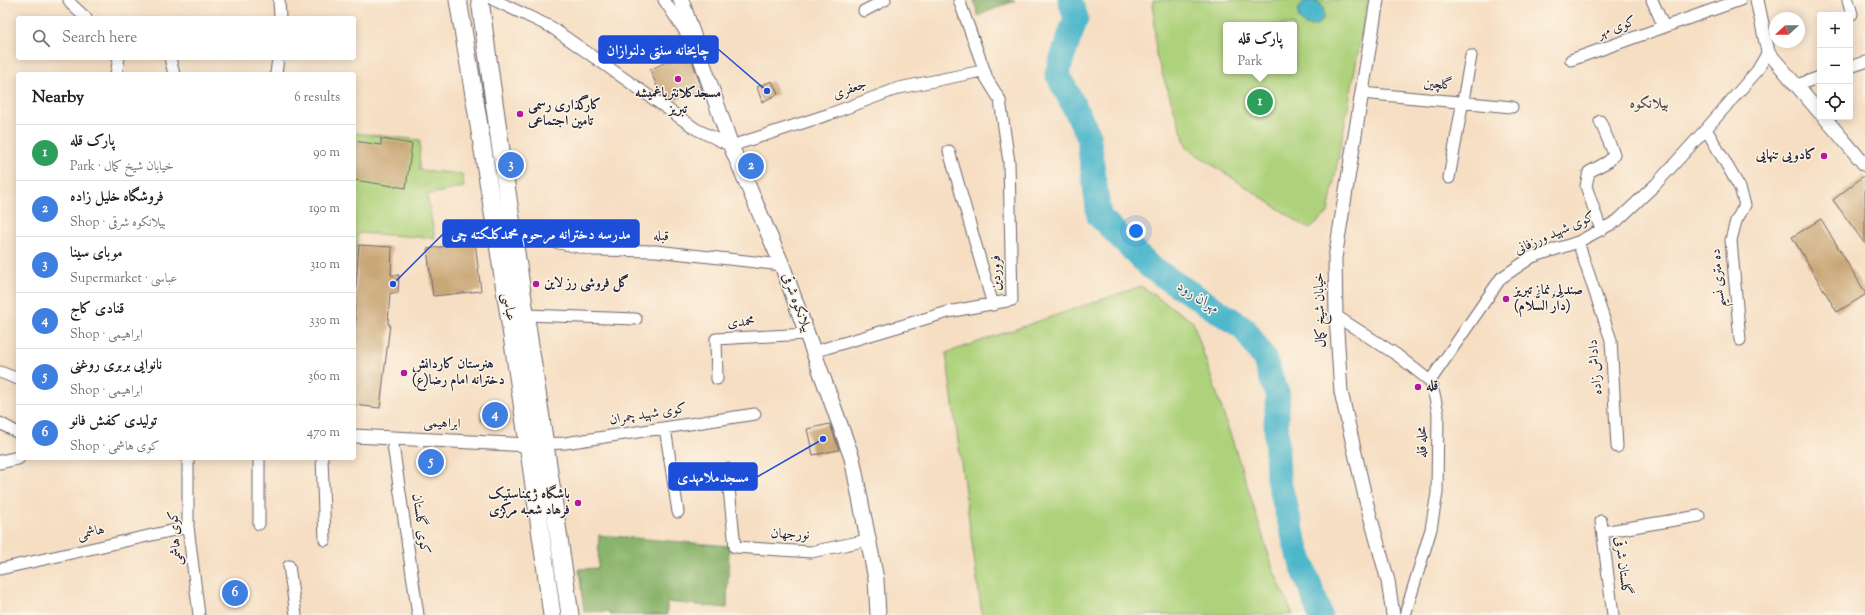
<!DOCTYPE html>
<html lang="en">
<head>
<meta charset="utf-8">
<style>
  body { margin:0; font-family:"Sorts Mill Goudy",Amiri,serif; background:#f2f2f2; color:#222 }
  .controls { position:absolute; right:12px; top:12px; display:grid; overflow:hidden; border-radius:4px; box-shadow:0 2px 10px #0003 }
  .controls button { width:36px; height:36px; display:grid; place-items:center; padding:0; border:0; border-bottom:1px solid #e0e0e0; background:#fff; color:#222; font:20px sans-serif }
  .compass { position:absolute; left:1769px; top:12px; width:36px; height:36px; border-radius:50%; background:#fff; box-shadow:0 2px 10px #0003; rotate:249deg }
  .you { position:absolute; left:1136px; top:231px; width:14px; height:14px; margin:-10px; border:3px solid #fff; border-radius:50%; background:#1a73e8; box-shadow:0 0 0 6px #1a73e833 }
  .badge { display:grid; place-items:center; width:26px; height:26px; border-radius:50%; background:#111827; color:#fff; font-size:13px; font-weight:700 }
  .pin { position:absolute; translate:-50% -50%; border:2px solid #fff; box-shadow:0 1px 4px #0006 }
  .popup { position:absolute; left:1223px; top:22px; width:74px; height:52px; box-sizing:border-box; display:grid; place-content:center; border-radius:4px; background:#fff; filter:drop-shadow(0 1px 3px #0005); font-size:13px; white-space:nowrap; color:#767676 }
  .popup b { font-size:15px; color:#222 }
  .popup::after { content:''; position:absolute; left:50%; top:100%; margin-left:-8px; border:8px solid transparent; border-top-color:#fff }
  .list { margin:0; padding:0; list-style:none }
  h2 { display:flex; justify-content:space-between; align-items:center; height:52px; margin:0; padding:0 16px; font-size:17px }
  h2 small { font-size:13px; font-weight:400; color:#767676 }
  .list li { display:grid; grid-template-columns:26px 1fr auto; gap:12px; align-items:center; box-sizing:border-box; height:56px; padding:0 16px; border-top:1px solid #e0e0e0 }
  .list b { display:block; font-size:15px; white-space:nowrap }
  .list p { margin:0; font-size:13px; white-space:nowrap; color:#767676 }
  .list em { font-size:13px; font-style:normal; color:#767676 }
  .icon { flex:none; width:22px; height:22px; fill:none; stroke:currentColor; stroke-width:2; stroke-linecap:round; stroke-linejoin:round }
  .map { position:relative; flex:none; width:1865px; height:615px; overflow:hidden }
  .search { position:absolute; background:#fff; box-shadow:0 2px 10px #0003; left:16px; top:16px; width:340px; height:44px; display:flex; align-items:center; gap:10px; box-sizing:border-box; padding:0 14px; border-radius:4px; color:#767676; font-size:15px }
  .panel { position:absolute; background:#fff; box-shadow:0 2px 10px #0003; left:16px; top:72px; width:340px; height:388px; border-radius:4px }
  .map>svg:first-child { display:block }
  .green { fill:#aed27c; stroke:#687a5c; fill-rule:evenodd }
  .forest { fill:#8ab46c; stroke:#566b54 }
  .water { fill:#4eb7cc; stroke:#386c84 }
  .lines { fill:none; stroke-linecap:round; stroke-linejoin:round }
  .river { stroke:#4eb7cc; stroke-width:25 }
  .building { fill:#caa778 }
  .minor-casing { stroke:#6c646b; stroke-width:13 }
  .tertiary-casing { stroke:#6c646b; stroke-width:15 }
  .secondary-casing { stroke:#6c646b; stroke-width:17 }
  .primary-casing { stroke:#6c646b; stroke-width:19 }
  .minor { stroke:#fff; stroke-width:11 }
  .tertiary { stroke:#fff; stroke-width:13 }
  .secondary { stroke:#fff; stroke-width:15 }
  .primary { stroke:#fff; stroke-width:17 }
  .poi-dot { fill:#b5179e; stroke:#fcf5e5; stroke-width:1.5 }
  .labels { text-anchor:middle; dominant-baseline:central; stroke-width:3; stroke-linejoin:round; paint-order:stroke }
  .street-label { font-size:14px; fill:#22223b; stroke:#fcf5e5 }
  .poi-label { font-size:14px; font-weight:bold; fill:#22223b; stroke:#fcf5e5; text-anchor:start }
  .neighbourhood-label { font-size:15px; font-weight:bold; fill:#5d5150; stroke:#fcf5e5 }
  .water-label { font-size:15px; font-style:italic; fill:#31566e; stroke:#fcf5e5 }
  .leader { fill:none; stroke:#1d4ed8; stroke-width:1.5 }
  .callout-dot { fill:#1d4ed8; stroke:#fcf5e5; stroke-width:1.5 }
  .callout { fill:#1d4ed8; stroke:#1d4ed8; stroke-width:1.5 }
  .callout-label { font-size:15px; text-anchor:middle; font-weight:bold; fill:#fff }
</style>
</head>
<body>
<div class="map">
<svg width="1865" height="615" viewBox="0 0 1865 615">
  <rect width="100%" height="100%" fill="#fcf5e5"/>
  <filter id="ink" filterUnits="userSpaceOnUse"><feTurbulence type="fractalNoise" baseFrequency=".025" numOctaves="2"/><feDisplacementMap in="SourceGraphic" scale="8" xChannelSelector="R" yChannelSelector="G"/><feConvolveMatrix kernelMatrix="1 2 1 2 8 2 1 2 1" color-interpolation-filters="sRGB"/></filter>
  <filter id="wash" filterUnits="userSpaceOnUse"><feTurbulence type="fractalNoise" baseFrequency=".012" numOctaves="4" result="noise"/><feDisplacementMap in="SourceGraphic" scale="16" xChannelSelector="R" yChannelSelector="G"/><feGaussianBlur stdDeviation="0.9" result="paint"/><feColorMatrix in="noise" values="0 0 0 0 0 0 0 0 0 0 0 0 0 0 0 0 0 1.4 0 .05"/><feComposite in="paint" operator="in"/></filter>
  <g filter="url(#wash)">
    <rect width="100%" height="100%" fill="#f6dec3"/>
    <path class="green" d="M1153,0H1368L1328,213L1309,229L1187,148L1156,55ZM1226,25H1294V71H1226Z
      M354,133L420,140L419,170L462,174L464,187L427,195L435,238L358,233L354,277Z
      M1141,286L1193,322L1247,485L1273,569L1293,615H982L946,353Z"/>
    <path class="forest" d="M974,0H1015L978,16Z
      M599,535L729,546L727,608L667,602V615H610L608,611L584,612L579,569L598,568Z"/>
    <path class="water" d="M1298 13a13 13 0 1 1 26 0a13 13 0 1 1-26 0Z"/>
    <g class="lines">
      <path class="river" d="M1070,0L1076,18L1057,73L1088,134L1099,216L1150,267L1244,328L1264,358L1278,396L1276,422L1278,479L1298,553L1320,615"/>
    </g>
    <g id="blocks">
      <path class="building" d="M688,48L702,90L670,102L661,95L650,70L674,58L673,55Z
        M772,81L778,94L762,102L757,87Z
        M381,139L412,144L406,188L354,180V141L381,145Z
        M1865,175V244L1833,200Z
        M1821,219L1865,292V295L1837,312L1792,237Z
        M475,242L481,291L433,296L427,249Z
        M359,245L392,247L391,275H399L398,293H390L388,324H390L380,408L354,405V337L356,317H354Z
        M481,407L508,409L509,422L480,421Z
        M830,424L839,450L813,455L807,429Z
        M425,455H437V469H426Z"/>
    </g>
  </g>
  <g filter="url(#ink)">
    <use href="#blocks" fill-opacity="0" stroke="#6c646b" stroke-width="1"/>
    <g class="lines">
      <g class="minor-casing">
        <path id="minor" d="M69,0L71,4L86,18
          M279,0L280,18
          M494,0L551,27L696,129L731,146L830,114L899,88L982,71L1000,100L1009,162L1012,300L948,312L813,352
          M664,0L690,39
          M959,0L986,75
          M1652,0L1664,27
          M1848,0L1852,14
          M864,11L885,0
          M170,58L174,74
          M1571,60L1740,0
          M1850,67L1865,62
          M116,74L119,58
          M276,74L278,58
          M1797,85L1820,77
          M1362,93L1512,107
          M1600,121L1614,154L1609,161L1589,172L1586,186L1601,230
          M1706,129L1740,188L1745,205L1736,221L1731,240L1740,340
          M949,151L993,305
          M1449,178L1471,56
          M514,234L594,250L656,251L782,265
          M1578,242L1611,340L1617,447
          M526,315L636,319
          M1336,316L1397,355L1430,381L1435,398L1438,413L1437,493L1431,529L1405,615
          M0,372L18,379
          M717,379L716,339L807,334
          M1430,381L1501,278L1532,257L1578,242L1617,221L1656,184L1706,129L1757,71L1768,52
          M0,423L18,433
          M665,428L678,512
          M392,438L418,615
          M540,444L565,443L755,414
          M188,458V527L199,615
          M259,458V524
          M322,458L325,540
          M727,469L735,547L811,552L868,540
          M1601,521L1613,615
          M1603,532L1699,516
          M289,566L296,615
          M0,569L188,527"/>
      </g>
      <g class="tertiary-casing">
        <path id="tertiary" d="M1377,0L1335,258L1336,316L1341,392L1366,501L1388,581L1393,615
          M1757,0L1768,52L1820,113
          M1824,117L1865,165
          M354,436L529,445
          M0,462L18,458"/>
      </g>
      <g class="secondary-casing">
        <path id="secondary" d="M681,0L731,146L782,265L852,458L876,579L878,615"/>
      </g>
      <g class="primary-casing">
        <path id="primary" d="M458,0C493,204 524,409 552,615
          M480,0C507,205 541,410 570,615"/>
      </g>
      <use href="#minor" class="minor"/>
      <use href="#tertiary" class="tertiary"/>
      <use href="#secondary" class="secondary"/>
      <use href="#primary" class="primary"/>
    </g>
  </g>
  <g class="poi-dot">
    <circle cx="678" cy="79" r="4"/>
    <circle cx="520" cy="114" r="4"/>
    <circle cx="1824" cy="156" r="4"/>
    <circle cx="536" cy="284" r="4"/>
    <circle cx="1506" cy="299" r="4"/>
    <circle cx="404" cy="373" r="4"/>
    <circle cx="1418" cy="387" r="4"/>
    <circle cx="578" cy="503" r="4"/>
  </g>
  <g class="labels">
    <g class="street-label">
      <text transform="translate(1617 28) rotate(-20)">کوی مهر</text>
      <text transform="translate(1438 85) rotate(5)">گلچین</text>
      <text transform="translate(850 90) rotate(-20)">جعفری</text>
      <text transform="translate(1555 234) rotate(-24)">کوی شهید ورزفانی</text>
      <text transform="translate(661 237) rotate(4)">قبله</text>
      <text transform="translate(997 273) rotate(-91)">فروردین</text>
      <text transform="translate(1719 278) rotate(-95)">ده متری نسیم</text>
      <text transform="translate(796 303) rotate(70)">بیلانکوه شرقی</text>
      <text transform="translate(508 307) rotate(81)">عباسى</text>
      <text transform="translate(1321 310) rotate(-92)">خیابان شیخ کمال</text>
      <text transform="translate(741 323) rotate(-3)">محمدی</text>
      <text transform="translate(1596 367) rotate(-95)">داداش زاده</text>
      <text transform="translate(648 415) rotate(-9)">کوی شهید چمران</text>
      <text transform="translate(442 424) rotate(3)">ابراهیمی</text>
      <text transform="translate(1423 442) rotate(-90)">محله قله</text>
      <text transform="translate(420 524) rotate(82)">کوی گلستان</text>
      <text transform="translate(91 533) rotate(-12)">هاشمی</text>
      <text transform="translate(790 535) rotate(2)">نورجهان</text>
      <text transform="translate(176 538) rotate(-94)">کوی هاشمی</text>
      <text transform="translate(1622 566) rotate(83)">گلستان شرقی</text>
    </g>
    <g class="poi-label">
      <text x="678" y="94" text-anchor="middle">مسجدکلانترباغمیشه<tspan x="678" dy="16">تبریز</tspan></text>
      <text x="528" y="106">کارگذاری رسمی<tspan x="528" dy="16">تامین اجتماعی</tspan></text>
      <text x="1816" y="156" text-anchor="end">کادویی تنهایی</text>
      <text x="544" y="284">گل فروشی رز لاین</text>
      <text x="1514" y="291">صندلی نماز تبریز<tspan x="1514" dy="16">(دَارُ السَّلام)</tspan></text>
      <text x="412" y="365">هنرستان کاردانش<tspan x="412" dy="16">دخترانه امام رضا(ع)</tspan></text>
      <text x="1426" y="387">قله</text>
      <text x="570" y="495" text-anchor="end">باشگاه ژیمناستیک<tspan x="570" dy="16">فرهاد شعبه مرکزی</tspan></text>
    </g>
    <g class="neighbourhood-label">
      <text x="1649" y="104">بیلانکوه</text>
    </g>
    <g class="water-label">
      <text transform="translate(1198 298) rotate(33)">مهران رود</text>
    </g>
  </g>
  <path class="leader" d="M767 91L718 49M393 284L443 234M823 439L757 477"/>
  <g class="callout-dot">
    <circle cx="767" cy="91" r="4"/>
    <circle cx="393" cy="284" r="4"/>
    <circle cx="823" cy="439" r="4"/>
  </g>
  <g class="callout">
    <rect x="599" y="36" width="119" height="27" rx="4"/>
    <rect x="443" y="220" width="196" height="27" rx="4"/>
    <rect x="669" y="463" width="88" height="27" rx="4"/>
  </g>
  <g class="callout-label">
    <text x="658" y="55">چایخانه سنتی دلنوازان</text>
    <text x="541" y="239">مدرسه دخترانه مرحوم محمدکلکته چی</text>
    <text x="713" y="482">مسجدملامهدی</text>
  </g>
</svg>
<div class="controls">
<button>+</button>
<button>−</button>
<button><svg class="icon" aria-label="locate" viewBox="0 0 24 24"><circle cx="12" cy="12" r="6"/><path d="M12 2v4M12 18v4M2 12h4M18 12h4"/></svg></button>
</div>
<svg class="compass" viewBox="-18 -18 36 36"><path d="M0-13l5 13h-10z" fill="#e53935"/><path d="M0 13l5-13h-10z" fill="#767676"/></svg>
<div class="you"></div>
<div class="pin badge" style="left:1260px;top:102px;background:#2e9e5b">1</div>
<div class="popup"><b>پارک قله</b>Park</div>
<div class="pin badge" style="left:751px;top:166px;background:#3f7fe0">2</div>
<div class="pin badge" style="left:511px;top:165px;background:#3f7fe0">3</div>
<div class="pin badge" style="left:495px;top:415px;background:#3f7fe0">4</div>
<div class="pin badge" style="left:431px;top:462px;background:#3f7fe0">5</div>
<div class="pin badge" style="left:235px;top:593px;background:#3f7fe0">6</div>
<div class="search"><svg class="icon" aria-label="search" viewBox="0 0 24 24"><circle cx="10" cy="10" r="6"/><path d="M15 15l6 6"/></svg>Search here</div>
<section class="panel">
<h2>Nearby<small>6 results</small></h2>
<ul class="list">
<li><span class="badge" style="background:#2e9e5b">1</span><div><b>پارک قله</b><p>Park · خیابان شیخ کمال</p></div><em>90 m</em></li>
<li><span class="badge" style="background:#3f7fe0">2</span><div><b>فروشگاه خلیل زاده</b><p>Shop · بیلانکوه شرقی</p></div><em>190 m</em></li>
<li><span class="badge" style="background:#3f7fe0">3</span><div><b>موبای سینا</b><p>Supermarket · عباسى</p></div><em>310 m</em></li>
<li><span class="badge" style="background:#3f7fe0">4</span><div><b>قنادی کاج</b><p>Shop · ابراهیمی</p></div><em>330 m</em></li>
<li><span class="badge" style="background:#3f7fe0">5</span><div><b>نانوایی بربری روغنی</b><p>Shop · ابراهیمی</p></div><em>360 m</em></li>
<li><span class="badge" style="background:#3f7fe0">6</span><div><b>تولیدی کفش فانو</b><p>Shop · کوی هاشمی</p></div><em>470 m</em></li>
</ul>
</section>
</div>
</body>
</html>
